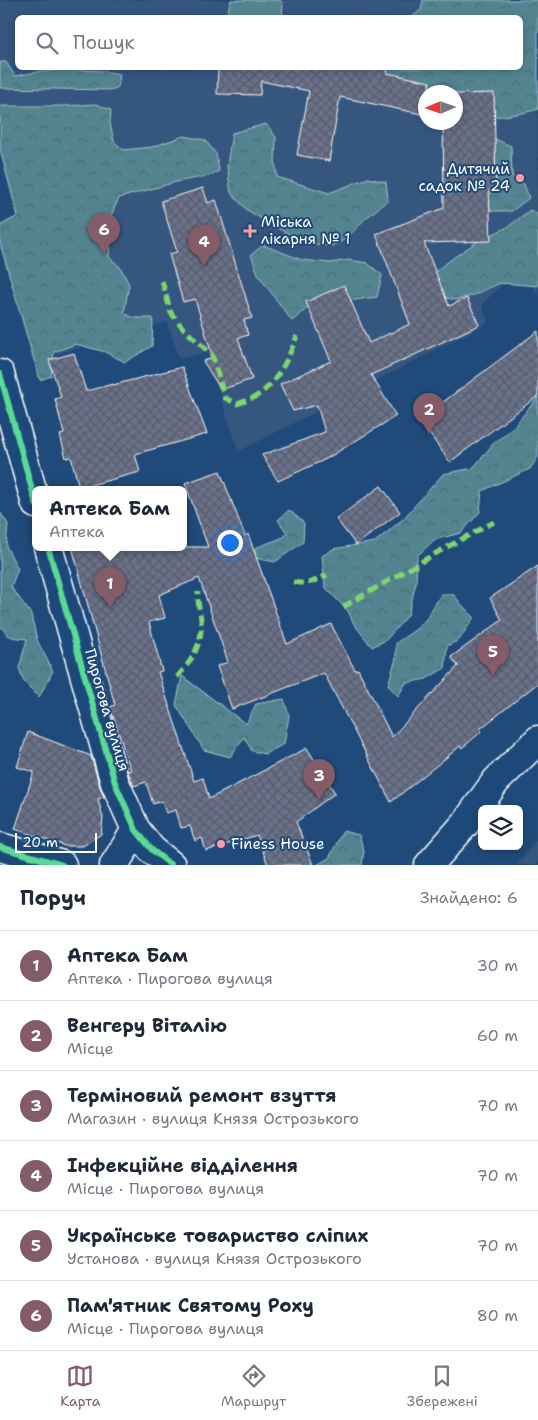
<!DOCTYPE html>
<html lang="uk">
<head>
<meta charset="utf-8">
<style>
  body { margin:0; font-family:"Shantell Sans",sans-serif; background:#f6f6f7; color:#1f2937 }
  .controls { position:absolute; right:15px; bottom:15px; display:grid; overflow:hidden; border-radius:8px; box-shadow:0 2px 8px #0003 }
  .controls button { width:45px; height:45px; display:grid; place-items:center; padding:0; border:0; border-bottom:1px solid #e0e1e3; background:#fff; color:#1f2937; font:25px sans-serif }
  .compass { position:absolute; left:418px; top:85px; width:45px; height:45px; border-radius:50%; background:#fff; box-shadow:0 2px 8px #0003; rotate:268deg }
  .scale { position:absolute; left:15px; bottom:12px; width:82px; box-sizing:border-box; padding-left:5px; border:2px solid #fff; border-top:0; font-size:14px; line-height:18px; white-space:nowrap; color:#fff; -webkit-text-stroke:4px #1f4a7a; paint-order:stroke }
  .you { position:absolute; left:229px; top:542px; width:18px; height:18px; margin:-12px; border:4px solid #fff; border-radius:50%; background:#1a73e8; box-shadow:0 0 0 8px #1a73e833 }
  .badge { display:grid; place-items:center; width:32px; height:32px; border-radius:50%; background:#845c67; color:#fff; font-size:16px; font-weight:700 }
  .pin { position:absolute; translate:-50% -41px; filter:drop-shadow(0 1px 2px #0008) }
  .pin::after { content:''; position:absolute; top:26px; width:18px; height:15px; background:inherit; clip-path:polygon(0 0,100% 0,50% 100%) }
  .popup { position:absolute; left:32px; top:486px; width:155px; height:65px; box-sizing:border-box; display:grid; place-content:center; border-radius:8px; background:#fff; filter:drop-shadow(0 1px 4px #0005); font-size:16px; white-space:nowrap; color:#747a83 }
  .popup b { font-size:19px; color:#1f2937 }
  .popup::after { content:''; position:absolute; left:50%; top:100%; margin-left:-10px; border:10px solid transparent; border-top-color:#fff }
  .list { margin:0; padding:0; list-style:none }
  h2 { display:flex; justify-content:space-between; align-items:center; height:65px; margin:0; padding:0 20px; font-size:21px }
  h2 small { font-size:16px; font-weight:400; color:#747a83 }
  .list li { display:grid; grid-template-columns:32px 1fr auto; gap:15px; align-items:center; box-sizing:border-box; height:70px; padding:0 20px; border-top:1px solid #e0e1e3 }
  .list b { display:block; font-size:19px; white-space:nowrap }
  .list p { margin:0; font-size:16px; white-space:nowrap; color:#747a83 }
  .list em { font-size:16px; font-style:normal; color:#747a83 }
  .icon { flex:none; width:28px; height:28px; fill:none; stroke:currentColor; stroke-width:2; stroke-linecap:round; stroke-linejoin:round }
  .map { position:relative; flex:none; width:538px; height:865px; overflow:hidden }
  .search { position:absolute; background:#fff; box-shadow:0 2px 8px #0003; left:15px; right:15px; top:15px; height:55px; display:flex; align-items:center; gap:12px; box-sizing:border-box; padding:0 18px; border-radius:8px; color:#747a83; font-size:19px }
  .sheet { height:485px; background:#fff }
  nav { display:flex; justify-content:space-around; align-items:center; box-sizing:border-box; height:70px; border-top:1px solid #e0e1e3; background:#fff; font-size:14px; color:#747a83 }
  nav a { display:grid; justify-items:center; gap:2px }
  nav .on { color:#845c67 }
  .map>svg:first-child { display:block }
  .built { fill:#35567f; fill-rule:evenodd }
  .grass { fill:#528490; stroke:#a8c2c8 }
  .forest { fill:url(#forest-crowns); stroke:#a8c2c8 }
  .building { fill:url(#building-cross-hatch); stroke:#fff }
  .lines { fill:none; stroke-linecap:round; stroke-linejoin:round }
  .minor-casing { stroke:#fff; stroke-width:31 }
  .major-casing { stroke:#fff; stroke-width:31 }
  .minor { stroke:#1f4a7a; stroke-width:28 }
  .major { stroke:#1f4a7a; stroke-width:28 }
  .quiet { stroke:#7fd670; stroke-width:5; stroke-dasharray:10 5; stroke-linecap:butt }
  .cycleway-casing { stroke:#1f4a7a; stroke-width:9 }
  .cycleway { stroke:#5adb95; stroke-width:6 }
  .poi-dot { fill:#ff9aa2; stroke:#1f4a7a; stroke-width:2 }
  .labels { text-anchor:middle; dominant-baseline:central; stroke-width:4; stroke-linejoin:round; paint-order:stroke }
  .poi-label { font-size:15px; fill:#fff; stroke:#1f4a7a; text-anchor:start }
  .street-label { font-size:15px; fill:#fff; stroke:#1f4a7a }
</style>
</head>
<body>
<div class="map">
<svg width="538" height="865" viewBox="0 0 538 865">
  <defs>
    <pattern id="forest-crowns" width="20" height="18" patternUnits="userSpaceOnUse" patternTransform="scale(1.25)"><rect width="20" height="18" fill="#528490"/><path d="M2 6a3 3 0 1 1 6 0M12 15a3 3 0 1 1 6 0" fill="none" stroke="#4f6b71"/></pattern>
    <pattern id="building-cross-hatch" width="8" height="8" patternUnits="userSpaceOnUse" patternTransform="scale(1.25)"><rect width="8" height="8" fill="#69718b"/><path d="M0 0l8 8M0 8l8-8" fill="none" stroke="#595d68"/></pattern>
  </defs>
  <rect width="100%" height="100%" fill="#1f4a7a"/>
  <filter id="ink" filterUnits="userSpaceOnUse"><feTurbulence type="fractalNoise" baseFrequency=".02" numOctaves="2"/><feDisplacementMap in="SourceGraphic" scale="10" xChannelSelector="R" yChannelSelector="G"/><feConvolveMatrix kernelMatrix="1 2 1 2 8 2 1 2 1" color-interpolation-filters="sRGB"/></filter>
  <g filter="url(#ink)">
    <path class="built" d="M0,0H538V295L521,268L482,304L488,323L238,452L207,352L179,359L167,322L32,361L0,248V223L16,216L0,155ZM18,18H520V68H18ZM426,92H456V122H426Z
      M538,837V865H517Z"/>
    <path class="grass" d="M231,0H280L283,4L282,17H226Z"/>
    <path class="forest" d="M423,0H538V109C525,113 501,118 487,116C475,113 465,106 456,99V92H426L425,111L382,70L385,68H520V18L412,17L421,10Z
      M0,62H6L15,76L42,71L81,70L104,71L120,74L118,87L111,90L0,88Z
      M96,104L111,110L110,123L114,141L123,150L152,147L184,136L205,140L216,154L219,171L208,176L176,182L119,198L109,220L110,239L109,257L120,267L129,284L124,313L134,318H153L152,346L125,362L105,352L76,344L54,352L51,376L40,380L0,243V226L18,216L0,149V106H63Z
      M266,124L276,137L275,160L277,177L329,193L368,178L386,182L388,200L365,219L346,239L331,246L310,244L279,229L247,210L231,193L227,166L232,133Z
      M481,133L511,146L512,176L524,184L529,198L512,211H492L468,181Z
      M530,210L538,214V286L500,283L474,295L456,300L432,295V274L453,258L478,241L508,227Z
      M263,245L302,260L330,263L349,260L367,263L382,275L377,297L310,306L292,321L259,276L251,255Z
      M538,397V457L530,469L482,491L480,512L461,533L434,540L417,556L416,583L408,615L386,640L372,647L354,624L348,611L325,587L322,556L333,549L375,542L403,519L443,474L473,468L493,444L512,429Z
      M289,510L304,523L303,542L275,562L255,558V548L284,537L287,533L278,520Z
      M0,512L8,524L6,546L18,569L11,587L31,614L37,640L53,671L39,697L24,682L19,668L27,639C11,637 8,639 0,624Z
      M441,594H453L462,605L474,617L459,640L447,646L445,668L426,679L406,683L398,696L388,685L396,658V643L415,630L427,618Z
      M182,676L246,724L256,704L284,699L289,716L284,744L265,754L252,751L244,737L230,757L204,750L176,705Z
      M343,831L359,835L364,851L362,865H317L329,858Z"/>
    <path class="building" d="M218,68H388L387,73L430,82L428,92H426V115L340,97L329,161L297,155L309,91L261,81L260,95L217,94Z
      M494,93L496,190H489L491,241L424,243L449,306L467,298L479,325L371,375L396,416L326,459L278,481L262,455L325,432L317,405L293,411L280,384L331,361L306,302L344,285L369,343L410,324L376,234L444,208L443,122H456V94Z
      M203,188L208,203L216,200L252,318L244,320L248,335L238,338L252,379L221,390L203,361L213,358L195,299L183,302L169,254L177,252L161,201Z
      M538,331V396L450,462L419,420Z
      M74,353L86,391L113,384V385L182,367L207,434L135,454L140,472L79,488L71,457L66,458L60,435L64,434L55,399L61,397L49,360Z
      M220,471L245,536L248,534L287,644L331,624L355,670L358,669L392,737L458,666L451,657L502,620L490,598L538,566V683L480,729L482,731L462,748L460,746L452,753L391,802L324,673L232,709L217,666L228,662L199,578L159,595L165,618L149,622L162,671L158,672L194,781L203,778L209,799L307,748L335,793L296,822L313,865H268L257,835L206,851L202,838L195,841L190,826L181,828L176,810L166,813L162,801L153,804L146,782L134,786L127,770L131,771L110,707L115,705L72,547H208L185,483Z
      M381,486L400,512L356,545L336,519Z
      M28,732L91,756L100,787L104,797L98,799L103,818L101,834L83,846H65L15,829L34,772L17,767Z"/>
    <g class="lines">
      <g class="minor-casing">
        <path id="minor" d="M0,374L36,504
          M48,547L115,783L136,830L152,850L171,865
          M0,847L62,865
          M114,865L136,830"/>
      </g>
      <g class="major-casing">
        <path id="major" d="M429,865L465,824L496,781L538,740"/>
      </g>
      <use href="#minor" class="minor"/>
      <use href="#major" class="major"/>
      <path class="quiet" d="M162,281L171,313L184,329L212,355L225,398L237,404C243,402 249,400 255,397C277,384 288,359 297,336
        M293,582C309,585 313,582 327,575
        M343,607L447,547L494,522
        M177,677C192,661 203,643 201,620C200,610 197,602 198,592"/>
      <g class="cycleway-casing">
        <path id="cycleway" d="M0,374L36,504
          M48,547L115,783L136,830L152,850L171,865
          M0,847L62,865"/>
      </g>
      <use href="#cycleway" class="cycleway"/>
    </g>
  </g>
  <g class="poi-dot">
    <circle cx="520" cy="178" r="5"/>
    <path d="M247.5 223.5h5v5h5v5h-5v5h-5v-5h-5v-5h5z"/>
    <circle cx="221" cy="844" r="5"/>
  </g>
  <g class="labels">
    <g class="poi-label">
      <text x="510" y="169" text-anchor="end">Дитячий<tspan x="510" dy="17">садок № 24</tspan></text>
      <text x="261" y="222">Міська<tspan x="261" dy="17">лікарня № 1</tspan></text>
      <text x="231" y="844">Finess House</text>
    </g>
    <g class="street-label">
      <text transform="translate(107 710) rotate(74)">Пирогова вулиця</text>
    </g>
  </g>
</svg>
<div class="controls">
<button><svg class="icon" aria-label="layers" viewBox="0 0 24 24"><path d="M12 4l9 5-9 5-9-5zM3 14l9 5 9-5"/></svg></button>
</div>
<svg class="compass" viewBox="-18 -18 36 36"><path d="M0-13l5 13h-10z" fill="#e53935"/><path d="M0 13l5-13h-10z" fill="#747a83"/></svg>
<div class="scale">20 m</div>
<div class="you"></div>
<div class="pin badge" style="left:110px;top:608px">1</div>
<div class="popup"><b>Аптека Бам</b>Аптека</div>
<div class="pin badge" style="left:429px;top:434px">2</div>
<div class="pin badge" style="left:319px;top:800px">3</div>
<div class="pin badge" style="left:204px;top:266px">4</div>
<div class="pin badge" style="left:493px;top:676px">5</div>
<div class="pin badge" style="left:104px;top:254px">6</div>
<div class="search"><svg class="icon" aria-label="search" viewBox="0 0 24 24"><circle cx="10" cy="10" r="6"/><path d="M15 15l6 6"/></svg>Пошук</div>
</div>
<section class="sheet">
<h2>Поруч<small>Знайдено: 6</small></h2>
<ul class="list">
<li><span class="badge">1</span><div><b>Аптека Бам</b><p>Аптека · Пирогова вулиця</p></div><em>30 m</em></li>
<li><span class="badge">2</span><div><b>Венгеру Віталію</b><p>Місце</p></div><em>60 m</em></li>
<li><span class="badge">3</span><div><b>Терміновий ремонт взуття</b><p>Магазин · вулиця Князя Острозького</p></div><em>70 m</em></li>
<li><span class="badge">4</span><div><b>Інфекційне відділення</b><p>Місце · Пирогова вулиця</p></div><em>70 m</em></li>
<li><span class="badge">5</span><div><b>Українське товариство сліпих</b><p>Установа · вулиця Князя Острозького</p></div><em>70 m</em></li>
<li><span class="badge">6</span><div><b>Пам'ятник Святому Роху</b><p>Місце · Пирогова вулиця</p></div><em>80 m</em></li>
</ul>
</section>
<nav>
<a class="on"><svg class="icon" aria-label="map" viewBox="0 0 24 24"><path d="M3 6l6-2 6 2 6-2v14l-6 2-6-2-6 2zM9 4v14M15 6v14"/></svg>Карта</a>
<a><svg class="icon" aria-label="directions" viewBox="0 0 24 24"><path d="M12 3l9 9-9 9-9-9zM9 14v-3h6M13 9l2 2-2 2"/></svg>Маршрут</a>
<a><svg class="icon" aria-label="saved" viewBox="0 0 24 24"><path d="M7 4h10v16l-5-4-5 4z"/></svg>Збережені</a>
</nav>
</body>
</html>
